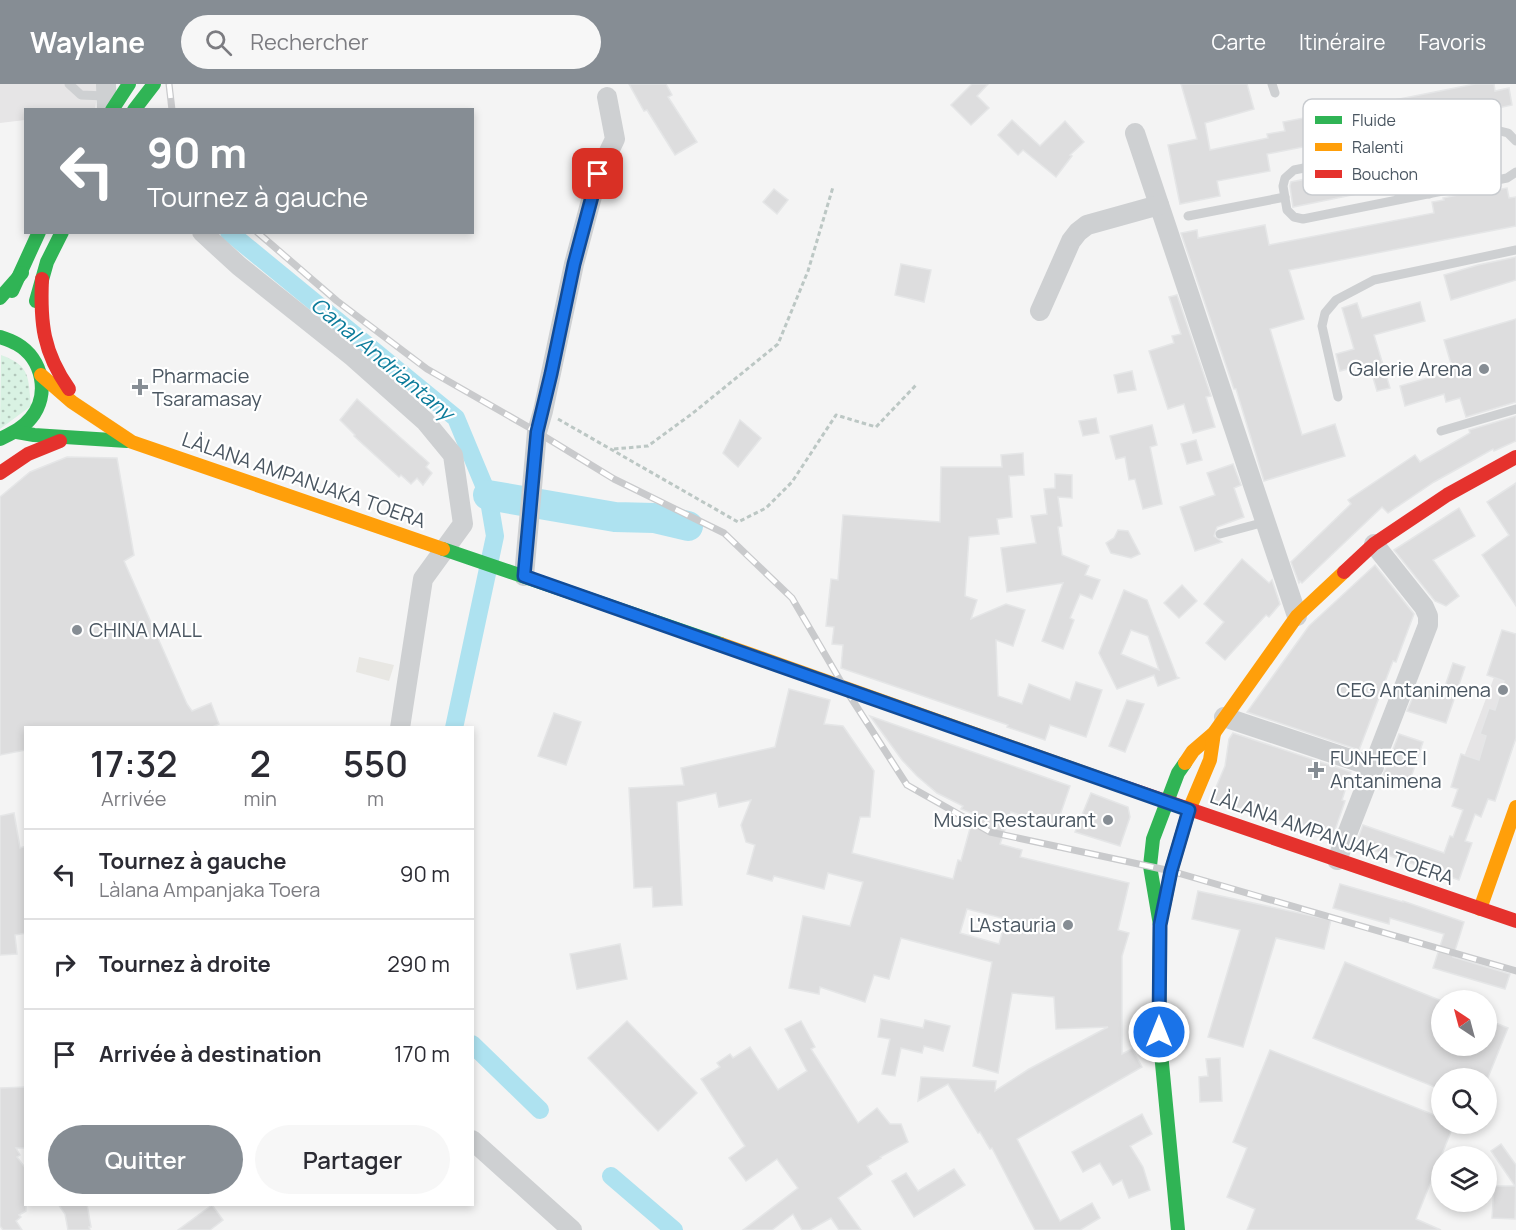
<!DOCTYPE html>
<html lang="fr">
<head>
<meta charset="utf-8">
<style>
  body { margin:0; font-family:Manrope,sans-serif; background:#f7f7f7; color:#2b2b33; height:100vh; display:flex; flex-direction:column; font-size:22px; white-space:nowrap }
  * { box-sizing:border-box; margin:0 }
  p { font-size:20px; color:#7c7c81 }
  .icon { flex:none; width:33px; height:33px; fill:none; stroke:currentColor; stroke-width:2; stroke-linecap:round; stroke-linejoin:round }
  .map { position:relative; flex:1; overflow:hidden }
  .sheet { position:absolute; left:24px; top:642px; width:450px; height:480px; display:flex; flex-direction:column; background:#fff; border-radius:0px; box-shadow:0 3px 9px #0003 }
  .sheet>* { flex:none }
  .top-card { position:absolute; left:24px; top:24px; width:450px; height:126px; border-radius:0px; box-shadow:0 3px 9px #0003; background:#868d94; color:#fff; overflow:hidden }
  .needle { width:39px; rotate:324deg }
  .buttons { position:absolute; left:1431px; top:906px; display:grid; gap:12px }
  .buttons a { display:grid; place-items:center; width:66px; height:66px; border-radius:50%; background:#fff; box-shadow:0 3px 9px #0003; font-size:30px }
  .pin { position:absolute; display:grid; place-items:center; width:51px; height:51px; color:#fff; margin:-26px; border-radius:12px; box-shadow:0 3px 9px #0006 }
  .me { position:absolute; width:66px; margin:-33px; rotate:0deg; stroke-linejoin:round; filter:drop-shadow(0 0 4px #0008) }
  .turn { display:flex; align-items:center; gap:21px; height:126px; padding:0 24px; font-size:27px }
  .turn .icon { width:78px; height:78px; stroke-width:2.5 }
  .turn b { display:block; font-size:42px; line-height:51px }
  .eta { display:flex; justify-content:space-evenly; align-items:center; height:102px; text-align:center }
  .eta b { font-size:36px; font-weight:600; line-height:42px }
  .button { display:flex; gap:12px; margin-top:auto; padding:12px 24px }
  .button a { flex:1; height:69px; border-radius:36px; background:#868d94; color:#fff; font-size:24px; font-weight:600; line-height:69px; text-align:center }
  .button a+a { background:#f7f7f7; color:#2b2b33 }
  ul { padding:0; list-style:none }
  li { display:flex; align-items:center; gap:18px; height:90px; padding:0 24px; border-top:2px solid #e1e1e2 }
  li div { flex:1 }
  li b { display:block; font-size:22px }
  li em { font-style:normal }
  header { display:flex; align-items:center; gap:36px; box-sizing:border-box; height:84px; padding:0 30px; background:#868d94; color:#fff }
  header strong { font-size:28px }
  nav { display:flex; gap:33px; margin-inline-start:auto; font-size:21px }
  .search { width:420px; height:54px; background:#f7f7f7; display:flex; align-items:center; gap:15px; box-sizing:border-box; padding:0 21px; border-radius:33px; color:#7c7c81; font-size:22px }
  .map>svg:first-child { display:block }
</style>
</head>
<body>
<header>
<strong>Waylane</strong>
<div class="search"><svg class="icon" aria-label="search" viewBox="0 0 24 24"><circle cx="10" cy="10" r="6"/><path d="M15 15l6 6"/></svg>Rechercher</div>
<nav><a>Carte</a><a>Itinéraire</a><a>Favoris</a></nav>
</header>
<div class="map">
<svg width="1516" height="1146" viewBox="0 0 1516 1146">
  <defs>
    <pattern id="park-dots" width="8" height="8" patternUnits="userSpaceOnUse" patternTransform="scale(1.5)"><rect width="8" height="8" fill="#d9f2e3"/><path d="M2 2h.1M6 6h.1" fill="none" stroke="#b2c7bb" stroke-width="1.8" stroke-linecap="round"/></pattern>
  </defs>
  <rect width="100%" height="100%" fill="#f4f4f4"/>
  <polygon fill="#e8e7e3" points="359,573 394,581 389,597 356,588"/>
  <g fill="#e6e5e6">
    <polygon points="0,0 99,0 95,25 26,26 25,36 0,39"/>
    <polygon points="1507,559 1516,650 1453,702"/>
  </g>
  <path fill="url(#park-dots)" d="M1,271C31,282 28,293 31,322L0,345Z"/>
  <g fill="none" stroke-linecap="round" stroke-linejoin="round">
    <g stroke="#aee2f0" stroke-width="18">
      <polyline points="229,148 456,334 488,411 495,452 454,644"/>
      <polyline points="472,960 540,1026"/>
      <polyline points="611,1092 674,1146"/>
    </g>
    <polyline stroke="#aee2f0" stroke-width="30" points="488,411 615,433 654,434 688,442"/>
  </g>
  <g fill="#ddddde" stroke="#e5e6e7" stroke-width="1.5" fill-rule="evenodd">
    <polygon points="629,0 666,0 672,11 668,13 697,58 675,71 647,26 644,27"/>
    <polygon points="972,0 988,0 977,12 989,24 971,41 951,21"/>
    <polygon points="1181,0 1247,0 1254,25 1205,39 1210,66 1268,54 1267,50 1285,47 1283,38 1475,0 1494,0 1495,7 1509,4 1512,21 1498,24 1499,30 1487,32 1485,27 1267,70 1270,87 1217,97 1220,112 1180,120 1168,61 1197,55"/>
    <polygon points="1012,36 1040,62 1065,37 1084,58 1070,71 1072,72 1056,93 1023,66 1018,71 998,51"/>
    <polygon points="1357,85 1362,109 1293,123 1290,102 1291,98"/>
    <polygon points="1507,104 1509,114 1516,113 1516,142 1289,186 1304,235 1270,245 1302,351 1335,340 1345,372 1264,397 1236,305 1234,305 1181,149 1197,146 1198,154 1265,141 1269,161 1434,129 1432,118 1444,116 1443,114 1477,107 1478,109"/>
    <polygon points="774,105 788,116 777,130 763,118"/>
    <polygon points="1516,173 1516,196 1451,216 1444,191 1478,181"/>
    <polygon points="901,180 931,186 924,218 895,211"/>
    <polygon points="1177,211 1211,312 1206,313 1215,343 1193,349 1184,320 1168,325 1149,267 1174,259 1172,252 1181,250 1169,213"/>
    <polygon points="1420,218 1425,237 1374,251 1390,304 1377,307 1372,290 1370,290 1367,280 1340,287 1336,270 1354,265 1342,224 1357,219 1362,234"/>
    <polygon points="1516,235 1516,318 1466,333 1460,314 1446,318 1444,310 1405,322 1400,302 1438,291 1437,287 1452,283 1444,256"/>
    <polygon points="1132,287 1136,306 1118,309 1114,291"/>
    <polygon points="357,315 429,379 426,383 432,389 423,401 417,394 411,400 401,391 399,393 354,352 355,351 340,336"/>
    <polygon points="1516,332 1516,357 1494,367 1493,365 1434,398 1388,429 1382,423 1302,499 1300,497 1299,499 1291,478 1351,420 1348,416 1415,371 1420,378 1470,349 1469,346"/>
    <polygon points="1096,334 1099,349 1083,352 1079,337"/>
    <polygon points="740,336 761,354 738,383 723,369"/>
    <polygon points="1152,341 1157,361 1150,363 1162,420 1143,425 1135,395 1129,396 1125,373 1116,375 1110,352"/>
    <polygon points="1196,356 1202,376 1187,380 1181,360"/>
    <polygon points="1023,369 1024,391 1009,392 1012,433 997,435 999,450 969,453 965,512 977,516 971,535 1006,520 1025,526 1013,562 996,556 998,612 1022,620 1029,600 1070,616 1076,598 1102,606 1086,653 1050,641 1045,656 1007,643 1008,641 841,584 843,561 832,560 834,543 826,542 831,495 838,496 843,431 940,438 941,383 1002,383 1001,371"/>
    <polygon points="67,373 117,374 134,471 124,477 187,620 192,627 211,619 219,640 210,644 26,644 26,666 0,671 0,413 30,388"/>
    <polygon points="1233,380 1241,401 1234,404 1244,433 1217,443 1214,452 1222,458 1195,467 1180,423 1215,411 1207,389"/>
    <polygon points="1055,390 1072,391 1072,414 1058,413 1062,442 1058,443 1062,471 1089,482 1085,491 1100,496 1092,515 1080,510 1070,534 1074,536 1063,565 1042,557 1063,499 1007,508 1001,464 1036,459 1031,432 1047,430 1044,405 1055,404"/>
    <polygon points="1516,399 1516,522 1482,471 1509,451 1487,418"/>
    <polygon points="1459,424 1475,452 1433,476 1459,512 1446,522 1435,517 1394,466"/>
    <polygon points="1118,446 1128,447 1140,470 1131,474 1111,469 1106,459 1114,454"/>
    <polygon points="1242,475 1269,499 1272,496 1280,520 1269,533 1266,531 1225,576 1206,559 1224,538 1204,520"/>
    <polygon points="1375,481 1414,530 1396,578 1393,577 1359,666 1247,628 1309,542"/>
    <polygon points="1182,501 1197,517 1179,534 1164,519"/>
    <path d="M1124,506L1147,516L1177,593L1179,594L1158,602L1154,591L1117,605L1099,569ZM1131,546L1148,552L1159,586L1121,570Z"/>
    <polygon points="1502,546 1516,550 1516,654 1495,717 1488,715 1481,733 1475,730 1465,757 1472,759 1459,796 1356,760 1363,741 1444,769 1450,752 1453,753 1463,726 1452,722 1458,705 1451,703 1461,670 1479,676 1486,652 1480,650 1489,624 1495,626 1504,597 1487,591"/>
    <polygon points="1453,579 1465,583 1446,639 1407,627 1418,601 1442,611"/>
    <path d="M789,605L830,616L824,640L843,642L874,687L870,733H860L852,769L953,795L958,776L961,777L974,730L961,725L963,722L937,709L917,692L902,676L870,632L1070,702L1056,743L1011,728L1000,760L1022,766L1020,773L1129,799L1118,846L1129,849L1122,872V970L1132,965L1142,983L1017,1055L1060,1137L1092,1119L1100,1134L1080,1146H1035L992,1064L990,1065L980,1048L978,1049L948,1000L918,1017L921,993L996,997L995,1007L1029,985L1108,943L1056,945L1054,913L1012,909L998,989L973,982L992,878L901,854L889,895L874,891L865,918L820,903L819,910L789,904L803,832L850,842L863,798L828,789L824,805L774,792L772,797L747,790L755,761L746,758L741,741L751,716L719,723L716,709L677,718L682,821L653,823L652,803L634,804L629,704L684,701L681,684L775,663ZM967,825L1006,835L999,860L960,849Z"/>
    <polygon points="1127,616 1144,620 1125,668 1109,662"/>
    <polygon points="554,629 581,638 566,681 538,672"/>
    <polygon points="1233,649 1351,688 1342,716 1345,717 1333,752 1302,741 1301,744 1274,734 1273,736 1211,715 1225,682 1229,655"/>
    <polygon points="1399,650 1423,658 1407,705 1381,696"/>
    <polygon points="1091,709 1128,723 1130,733 1120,762 1075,748"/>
    <polygon points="14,729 20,764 26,762 26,849 15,851 17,870 0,871 0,732"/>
    <polygon points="1340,800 1403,818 1403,817 1464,838 1453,873 1510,890 1505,905 1433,884 1444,850 1390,834 1389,840 1333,824"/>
    <polygon points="1198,807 1331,836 1324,865 1276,854 1243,963 1208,953 1240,846 1192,835"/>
    <polygon points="620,860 627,895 577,905 570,870"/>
    <polygon points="1345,878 1442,917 1442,962 1486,962 1486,935 1508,944 1487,996 1486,994 1442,994 1442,1006 1313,954"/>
    <polygon points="881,935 923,944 925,936 950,942 943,967 924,962 922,969 901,964 895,992 882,990 890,955 878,953"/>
    <polygon points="627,937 697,1009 658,1047 588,974"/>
    <polygon points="801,937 815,963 811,965 858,1039 877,1024 890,1040 901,1040 908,1058 880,1073 881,1074 867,1082 872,1090 838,1114 861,1146 839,1146 831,1134 810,1146 802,1146 793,1130 772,1146 743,1146 798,1104 777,1075 746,1097 729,1074 745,1062 701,995 720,983 717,979 730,970 733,974 750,963 778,1006 807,987 785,945"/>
    <polygon points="1270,966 1442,1034 1442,1040 1454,1040 1416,1135 1441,1146 1247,1146 1255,1125 1227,1113 1247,1064 1233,1058"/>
    <polygon points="1220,974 1222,1017 1200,1018 1199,993 1208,992 1206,975"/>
    <polygon points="26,1003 26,1064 16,1064 20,1071 17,1073 26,1085 26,1127 19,1131 21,1133 16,1137 22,1146 3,1146 0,1142 0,1004"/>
    <polygon points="1142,1030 1152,1050 1130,1062 1143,1083 1150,1106 1129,1114 1122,1096 1113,1101 1100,1079 1083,1088 1072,1068"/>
    <polygon points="1501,1060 1516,1081 1515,1135 1492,1134 1494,1102 1515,1102 1491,1067"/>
    <polygon points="954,1085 965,1101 914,1133 892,1097 906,1089 918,1107"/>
    <polygon points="58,1120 87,1120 91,1143 89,1143 90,1146 68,1146 65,1130"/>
    <polygon points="212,1121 223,1136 210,1146 178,1146"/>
  </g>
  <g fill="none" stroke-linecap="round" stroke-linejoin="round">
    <g stroke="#bcc7c4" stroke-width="3" stroke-dasharray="4.5 3" stroke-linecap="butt">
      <polyline points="558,335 738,438 766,424 792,398 836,331 876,343 917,300"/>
      <polyline points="614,365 648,362 693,329 778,260 808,187 833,103"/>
    </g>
    <g stroke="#ced0d2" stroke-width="9">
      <polyline points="69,0 81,11 105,12"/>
      <polyline points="1272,0 1275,9"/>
      <polyline points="1516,57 1508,49 1496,46 1294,86 1285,94 1283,102 1287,126 1294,133 1303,135 1507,94 1516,88"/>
      <polyline points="1418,62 1429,110"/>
      <polyline points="1389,68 1400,115"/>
      <polyline points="1188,132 1285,113"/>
      <polyline points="1338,313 1322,242 1325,229 1336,216 1374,196 1516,166"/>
      <polyline points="1441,347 1516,325"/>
      <polyline points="1220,450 1265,438"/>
    </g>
    <g stroke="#ced0d2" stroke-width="20">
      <polyline points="106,0 107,26"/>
      <polyline points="1135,49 1297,532"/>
      <polyline points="202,148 239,182 353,273 425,337 453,371 463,440 423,495 400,644"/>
      <polyline points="1040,227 1071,157 1078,148 1087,141 1159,121"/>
      <polyline points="524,492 537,348 543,327 574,180 598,90 615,55 607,13"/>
      <polyline points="1224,633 1374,683"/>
      <polyline points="1337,776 1428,541 1428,532 1424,523 1374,460"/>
      <polyline points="472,1056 572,1146"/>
    </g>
    <g stroke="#30b455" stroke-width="14">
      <polyline points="112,26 129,0"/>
      <polyline points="134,26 154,0"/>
      <polyline points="12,207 39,148"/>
      <polyline points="0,214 22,189"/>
      <polyline points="36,217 47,178 62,148"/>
      <path d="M0,253C6,255 12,257 17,260C43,275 50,311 31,334C23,344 12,349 0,355"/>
      <polyline points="17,348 34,351 127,357"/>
      <polyline points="443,465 721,560"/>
      <polyline points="1178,1146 1159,948 1160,841 1150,782 1153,755 1178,689 1185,679"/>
    </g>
    <g stroke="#ff9f0a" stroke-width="14">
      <polyline points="41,291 72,318 132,358 443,465"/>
      <polyline points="721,560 1113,699"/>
      <polyline points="1185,679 1193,667 1214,649 1297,532 1344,488"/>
      <polyline points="1164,822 1171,787 1189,726 1210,676 1214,649"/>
      <polyline points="1480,825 1516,723"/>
    </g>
    <g stroke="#e5322d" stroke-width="14">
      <path d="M42,195C40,239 43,268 69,305"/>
      <polyline points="0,389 28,370 60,357"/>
      <polyline points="1344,488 1374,460 1447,411 1516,373"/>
      <polyline points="1113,699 1516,837"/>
    </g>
    <defs>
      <g id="rail">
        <polyline points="169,0 172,26"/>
        <polyline points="257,148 337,217 427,285 537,348 614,395 724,449 792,514 844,603 907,701 990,748 1171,787 1516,887"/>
      </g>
    </defs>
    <use href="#rail" stroke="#c9cacc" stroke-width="7"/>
    <use href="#rail" stroke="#fff" stroke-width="4.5" stroke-dasharray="14" stroke-linecap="butt"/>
  </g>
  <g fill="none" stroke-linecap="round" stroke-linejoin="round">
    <defs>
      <polyline id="route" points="598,90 574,180 551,290 537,348 524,492 1189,726 1171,787 1160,841 1159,948"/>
    </defs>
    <use href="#route" stroke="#114b97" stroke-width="15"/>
    <use href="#route" stroke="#1a73e8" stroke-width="10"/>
  </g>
  <g fill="#868d94" stroke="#fff" stroke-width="2">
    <circle cx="1484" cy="285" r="6"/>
    <path d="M137 294h6v6h6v6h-6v6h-6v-6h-6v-6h6z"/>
    <circle cx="77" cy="546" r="6"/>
    <circle cx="1503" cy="606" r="6"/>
    <path d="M1313 677h6v6h6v6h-6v6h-6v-6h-6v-6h6z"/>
    <circle cx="1108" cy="736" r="6"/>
    <circle cx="1068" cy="841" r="6"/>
  </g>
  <g text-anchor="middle" stroke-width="4.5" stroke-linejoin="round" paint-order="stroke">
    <g font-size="20" fill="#4a5661" stroke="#fff" text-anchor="end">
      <text x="1472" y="292">Galerie Arena</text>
      <text x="152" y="299" text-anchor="start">Pharmacie<tspan x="152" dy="23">Tsaramasay</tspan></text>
      <text x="89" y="553" text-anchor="start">CHINA MALL</text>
      <text x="1491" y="613">CEG Antanimena</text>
      <text x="1330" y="681" text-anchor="start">FUNHECE |<tspan x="1330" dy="23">Antanimena</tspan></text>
      <text x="1096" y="743">Music Restaurant</text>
      <text x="1056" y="848">L'Astauria</text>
    </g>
    <g font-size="20" fill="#4a5661" stroke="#fff">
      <text transform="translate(304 396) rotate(19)" y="7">LÀLANA AMPANJAKA TOERA</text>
      <text transform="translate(1332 753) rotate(19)" y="7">LÀLANA AMPANJAKA TOERA</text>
    </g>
    <g font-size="21" font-style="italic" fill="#0c7c9b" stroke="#fff">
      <text transform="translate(382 275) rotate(40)" y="7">Canal Andriantany</text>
    </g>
  </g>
  <rect x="1303" y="15" width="198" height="96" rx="9" fill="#fff" stroke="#c9ccd0" stroke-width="1.5"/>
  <rect x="1315" y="32" width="27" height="8" fill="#30b455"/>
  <rect x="1315" y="59" width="27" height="8" fill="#ff9f0a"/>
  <rect x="1315" y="86" width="27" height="8" fill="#e5322d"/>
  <g font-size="16" fill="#4a5661">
    <text x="1352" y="42">Fluide</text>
    <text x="1352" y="69">Ralenti</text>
    <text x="1352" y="96">Bouchon</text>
  </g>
</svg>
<div class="buttons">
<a><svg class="needle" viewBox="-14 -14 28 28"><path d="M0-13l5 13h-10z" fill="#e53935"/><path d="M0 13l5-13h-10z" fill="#7c7c81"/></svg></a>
<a><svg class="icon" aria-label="search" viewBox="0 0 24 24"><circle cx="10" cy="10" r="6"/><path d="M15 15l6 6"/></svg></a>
<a><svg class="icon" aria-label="layers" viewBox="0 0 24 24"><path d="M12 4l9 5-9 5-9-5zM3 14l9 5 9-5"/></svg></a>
</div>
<div class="pin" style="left:598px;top:90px;background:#d93025"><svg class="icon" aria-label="arrive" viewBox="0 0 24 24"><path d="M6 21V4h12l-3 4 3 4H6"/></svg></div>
<svg class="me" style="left:1159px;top:948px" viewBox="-20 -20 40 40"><circle r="17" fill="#1a73e8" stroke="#fff" stroke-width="3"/><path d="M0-11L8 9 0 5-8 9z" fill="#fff"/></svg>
<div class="top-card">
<div class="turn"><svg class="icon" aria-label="left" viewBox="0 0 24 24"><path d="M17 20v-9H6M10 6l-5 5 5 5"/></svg><div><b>90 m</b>Tournez à gauche</div></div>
</div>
<section class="sheet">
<div class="eta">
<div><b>17:32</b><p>Arrivée</p></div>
<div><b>2</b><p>min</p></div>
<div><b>550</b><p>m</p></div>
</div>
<ul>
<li><svg class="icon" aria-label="left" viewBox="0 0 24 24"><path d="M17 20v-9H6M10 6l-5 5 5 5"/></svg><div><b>Tournez à gauche</b><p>Làlana Ampanjaka Toera</p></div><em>90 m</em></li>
<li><svg class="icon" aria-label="right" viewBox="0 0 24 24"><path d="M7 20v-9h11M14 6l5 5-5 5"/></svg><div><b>Tournez à droite</b></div><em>290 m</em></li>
<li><svg class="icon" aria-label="arrive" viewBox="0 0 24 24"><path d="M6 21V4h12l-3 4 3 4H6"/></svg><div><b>Arrivée à destination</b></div><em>170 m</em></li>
</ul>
<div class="button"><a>Quitter</a><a>Partager</a></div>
</section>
</div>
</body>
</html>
